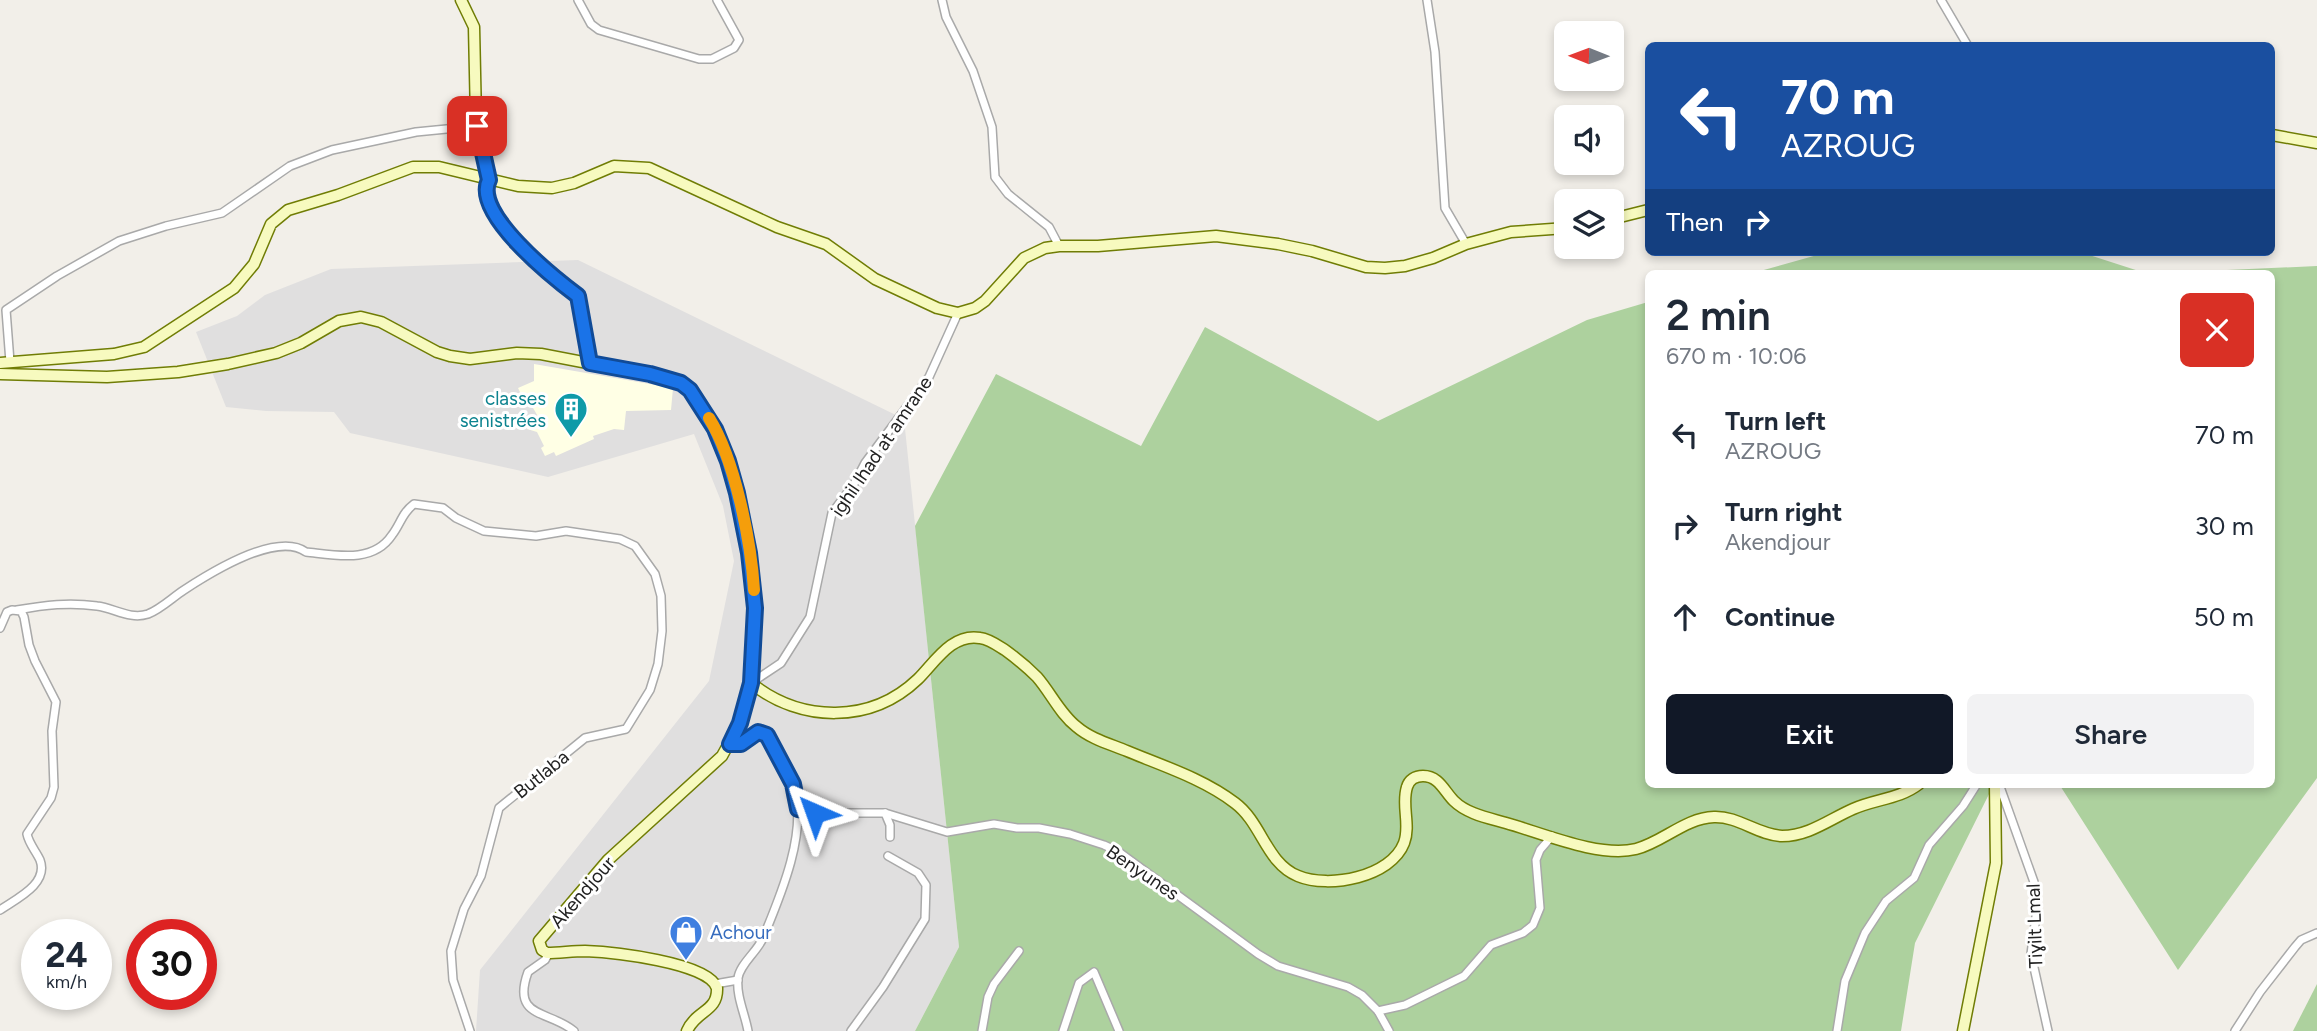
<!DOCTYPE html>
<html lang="en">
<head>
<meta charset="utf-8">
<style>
  body { margin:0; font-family:Figtree,sans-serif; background:#f2f2f3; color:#1f2937; height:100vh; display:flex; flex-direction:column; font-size:26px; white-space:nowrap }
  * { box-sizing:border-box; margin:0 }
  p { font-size:23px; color:#747a83 }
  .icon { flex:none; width:38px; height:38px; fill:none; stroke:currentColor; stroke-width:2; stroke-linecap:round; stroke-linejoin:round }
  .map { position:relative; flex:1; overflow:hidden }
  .sheet { position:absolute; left:1645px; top:270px; width:630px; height:518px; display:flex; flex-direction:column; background:#fff; border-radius:10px; box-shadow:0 4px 10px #0003 }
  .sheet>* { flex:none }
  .top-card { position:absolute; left:1645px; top:42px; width:630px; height:214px; border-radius:10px; box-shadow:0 4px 10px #0003; background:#1a4fa0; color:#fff; overflow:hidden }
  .needle { width:46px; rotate:271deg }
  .tools { position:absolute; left:1554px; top:21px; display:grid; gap:14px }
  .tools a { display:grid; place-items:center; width:70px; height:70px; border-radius:10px; background:#fff; box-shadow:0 4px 10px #0003; font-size:35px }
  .speed { position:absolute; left:21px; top:919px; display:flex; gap:14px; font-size:35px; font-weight:700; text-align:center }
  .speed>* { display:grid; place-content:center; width:91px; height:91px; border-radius:50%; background:#fff; box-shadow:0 4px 10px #0003; line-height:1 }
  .speed small { font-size:18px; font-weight:400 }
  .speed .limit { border:10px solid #d22; background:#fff; color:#111 }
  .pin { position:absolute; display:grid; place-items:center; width:60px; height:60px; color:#fff; margin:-30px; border-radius:14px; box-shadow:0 4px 10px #0006 }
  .me { position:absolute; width:77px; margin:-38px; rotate:317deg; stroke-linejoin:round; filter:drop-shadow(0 0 5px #0008) }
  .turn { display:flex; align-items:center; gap:24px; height:147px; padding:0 21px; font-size:32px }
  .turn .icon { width:91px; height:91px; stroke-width:2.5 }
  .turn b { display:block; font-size:49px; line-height:60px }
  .then { display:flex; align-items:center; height:66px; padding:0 21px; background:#0003; gap:14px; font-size:26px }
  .round { display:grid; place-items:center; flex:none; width:74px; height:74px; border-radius:10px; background:#f2f2f3 }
  .headline { display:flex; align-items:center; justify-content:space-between; height:119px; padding:0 21px }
  h1 { font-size:42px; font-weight:600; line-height:52px }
  .action { display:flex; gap:14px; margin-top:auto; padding:14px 21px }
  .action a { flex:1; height:80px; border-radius:10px; background:#111827; color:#fff; font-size:28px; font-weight:600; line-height:80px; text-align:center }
  .action a+a { background:#f2f2f3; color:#1f2937 }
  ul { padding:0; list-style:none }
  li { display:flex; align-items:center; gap:21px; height:91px; padding:0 21px }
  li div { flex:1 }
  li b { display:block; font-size:26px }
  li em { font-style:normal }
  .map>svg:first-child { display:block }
</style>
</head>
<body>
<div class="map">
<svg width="2317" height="1031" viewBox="0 0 2317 1031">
  <rect width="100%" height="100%" fill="#f2efe9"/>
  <polygon fill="#e0dfdf" points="578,260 904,419 959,947 915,1031 476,1031 480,970 709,681 734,561 723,506 694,434 548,477 350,433 334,412 266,411 226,407 196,332 237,316 265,295 331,269"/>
  <polygon fill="#ffffe5" points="534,364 673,388 671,410 626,411 624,430 614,429 593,436 594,439 556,456 554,452 545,456 541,448 544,446 537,432 527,429 528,423 533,425 540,420 529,401 525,402 518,388 534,381"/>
  <g fill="#add19e">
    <polygon points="1828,252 2080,252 2145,273 1753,273"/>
    <polygon points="2317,266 2317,778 2178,970 2059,784 2272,784 2272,273 2160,273"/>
    <polygon points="1648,302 1648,784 1994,784 1915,943 1901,1031 915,1031 959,947 915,526 996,374 1141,446 1205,327 1378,421 1587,320"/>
    <polygon points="2317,984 2317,1031 2293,1031"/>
  </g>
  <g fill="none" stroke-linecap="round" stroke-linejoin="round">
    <defs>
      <g id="street">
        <polyline points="578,0 591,24 599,30 699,59 712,59 734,48 739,40 717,0"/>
        <polyline points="942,0 946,17 973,71 992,127 995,177 1008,194 1049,227 1059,246"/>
        <polyline points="1427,0 1435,52 1445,208 1466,244"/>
        <polyline points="1941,0 1968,46"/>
        <path d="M489,180L485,187C491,227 547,273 578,296L590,363"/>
        <polyline points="10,362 6,310 57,276 119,241 166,226 222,213 290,166 332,150 416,132 477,126"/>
        <path d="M17,610C45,605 69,602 97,606C114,608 130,620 148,614C161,609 173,597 184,590C210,573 277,531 306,552C335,555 373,564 392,535C401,523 402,513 414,504L443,508L456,518L484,531L536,536L566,531L620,539L635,546L655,574L661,596L662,631L658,664L650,690L626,729L585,738L499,808L481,876L464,909L451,951L453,980L470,1031"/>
        <path d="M0,628L7,612L12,610L21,611L24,617L29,645L35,661L56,702L52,731L54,787L51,798L27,834C29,844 36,851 40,860C49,884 16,899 0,910"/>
        <polyline points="751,683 781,663 810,617 832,513 854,484 865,463 929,377 958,313"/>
        <path d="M730,744H741L758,732L767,735C776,752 789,770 794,788C808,832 780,897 763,938C757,952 740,964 738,978C736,996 745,1014 748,1031"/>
        <polyline points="1999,784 2034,882 2037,909 2031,954 2048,1031"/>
        <polyline points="798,809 815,813 885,813 947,832 994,824 1017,828 1039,828 1070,834 1104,845 1119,852 1258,954 1278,966 1348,987 1362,995 1378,1011 1389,1031"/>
        <polyline points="885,813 890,825 890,837"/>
        <path d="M549,953L545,960L528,972C511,1019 549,1010 574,1031"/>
        <polyline points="715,984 738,980"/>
        <polyline points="1378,1011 1405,1005 1464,976 1491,945 1523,933 1533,925 1540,908 1536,860 1540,850 1552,836"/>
        <polyline points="851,1031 883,987 925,919 926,885 918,873 888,856"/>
        <polyline points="982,1031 988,997 994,984 1019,951"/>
        <polyline points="1063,1031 1079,983 1094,972 1119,1031"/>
        <polyline points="1837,1031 1845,981 1865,933 1886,901 1914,878 1929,845 1963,806 1977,784"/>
        <polyline points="2235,1031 2260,992 2295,947 2301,940 2317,933"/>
      </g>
      <g id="secondary">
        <polyline points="461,0 474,27 476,119 489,180"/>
        <polyline points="2272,135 2317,143"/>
        <polyline points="1612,219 1648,210"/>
        <polyline points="0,363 114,354 144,347 234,288 254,264 271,224 288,210 338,195 413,167 439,167 518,186 552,188 574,183 614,166 649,168 777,227 826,244 875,279 937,308 958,313 975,308 985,301 1024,258 1045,248 1059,246 1098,246 1216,236 1278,244 1312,251 1366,267 1385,268 1405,266 1433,258 1466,244 1511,232 1566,228"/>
        <path d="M0,374L107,377L178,372L228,364L276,353L301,343L339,321L361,317L381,322L437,352L450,356L470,359L517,353L541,354L671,379L690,390L715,429L737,493L754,586L751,683C801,723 871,724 918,679C935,662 952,633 980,638C989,639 997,645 1005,650C1016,658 1027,667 1037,677C1051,693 1060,714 1077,727C1091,739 1110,744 1127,751C1163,766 1204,779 1235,803C1262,823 1266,863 1298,876C1329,889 1391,877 1404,843C1411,825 1401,805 1407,787C1409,780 1415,776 1423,776C1439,776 1444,791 1454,801C1467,814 1489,818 1506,823C1542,833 1599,858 1636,849C1663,842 1685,818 1714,817C1738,816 1758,835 1782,836C1809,836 1830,819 1853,809C1875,799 1900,799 1919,784"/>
        <path d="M687,1031C696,1010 718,1012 717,988C708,962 611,952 585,951C572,951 560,953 547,953L542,950L539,941L608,860L722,756L740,723L751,683"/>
        <polyline points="1963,1031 1996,863 1995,784"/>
      </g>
    </defs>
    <use href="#street" stroke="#a9a9a9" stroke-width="10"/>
    <use href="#secondary" stroke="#707d05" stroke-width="13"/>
    <use href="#street" stroke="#fff" stroke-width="7"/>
    <use href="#secondary" stroke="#f7fabf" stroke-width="10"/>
  </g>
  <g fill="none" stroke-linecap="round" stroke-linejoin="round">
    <defs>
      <path id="route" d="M477,126L489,180C472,213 554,278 578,296L590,363L650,374L681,383L690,390L715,429L728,461L737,493L749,553L755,608L751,683L740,723L730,744H741L758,732L767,735L793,784L798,809L815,813"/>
    </defs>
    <use href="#route" stroke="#114b97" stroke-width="18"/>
    <use href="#route" stroke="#1a73e8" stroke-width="12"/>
    <path stroke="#f59e0b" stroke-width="12" d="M709,418C735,460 751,541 754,590"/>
  </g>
  <defs>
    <symbol id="building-pin" viewBox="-11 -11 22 30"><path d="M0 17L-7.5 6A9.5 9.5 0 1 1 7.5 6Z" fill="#0f9aa8" stroke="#fff"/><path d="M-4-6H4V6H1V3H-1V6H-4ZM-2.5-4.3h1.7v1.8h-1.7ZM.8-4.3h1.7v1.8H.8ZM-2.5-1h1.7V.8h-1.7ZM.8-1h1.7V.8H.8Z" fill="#fff"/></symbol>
    <symbol id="shop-pin" viewBox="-11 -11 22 30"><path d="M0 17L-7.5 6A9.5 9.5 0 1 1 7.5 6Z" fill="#3f7fe0" stroke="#fff"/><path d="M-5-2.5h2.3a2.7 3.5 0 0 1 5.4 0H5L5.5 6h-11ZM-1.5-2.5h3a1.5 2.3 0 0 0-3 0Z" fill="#fff"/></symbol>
  </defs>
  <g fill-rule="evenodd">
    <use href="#building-pin" x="552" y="390" width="38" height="52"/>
    <use href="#shop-pin" x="667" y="913" width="38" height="52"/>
  </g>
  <g text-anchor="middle" stroke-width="6" stroke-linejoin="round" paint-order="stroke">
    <g font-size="19" fill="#0d838f" stroke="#fff" text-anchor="end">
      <text x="546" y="405">classes<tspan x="546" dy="22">senistrées</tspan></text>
    </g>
    <g font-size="19" fill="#222" stroke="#fff">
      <text transform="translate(881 446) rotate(-56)" y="7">ighil lhad at amrane</text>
      <text transform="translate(541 774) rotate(-39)" y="7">Butlaba</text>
      <text transform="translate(1143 872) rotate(34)" y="7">Benyunes</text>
      <text transform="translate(582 892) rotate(-49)" y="7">Akendjour</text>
      <text transform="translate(2034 926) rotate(-92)" y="7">Tiɣilt Lmal</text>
    </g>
    <g font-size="19" fill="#366cbe" stroke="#fff" text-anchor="start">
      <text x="710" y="939">Achour</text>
    </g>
  </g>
</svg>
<div class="tools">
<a><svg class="needle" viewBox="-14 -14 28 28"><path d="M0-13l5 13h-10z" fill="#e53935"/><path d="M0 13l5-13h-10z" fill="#747a83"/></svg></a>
<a><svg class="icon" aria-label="sound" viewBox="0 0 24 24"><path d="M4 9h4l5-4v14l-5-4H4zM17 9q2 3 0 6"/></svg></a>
<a><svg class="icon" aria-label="layers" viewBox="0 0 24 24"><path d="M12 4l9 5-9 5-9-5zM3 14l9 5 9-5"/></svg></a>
</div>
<div class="speed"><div>24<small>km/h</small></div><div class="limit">30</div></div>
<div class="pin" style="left:477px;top:126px;background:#d93025"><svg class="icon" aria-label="arrive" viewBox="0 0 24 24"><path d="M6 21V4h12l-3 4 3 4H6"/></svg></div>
<svg class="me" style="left:815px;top:813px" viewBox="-20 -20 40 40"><path d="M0-17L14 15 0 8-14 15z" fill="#1a73e8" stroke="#fff" stroke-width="4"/></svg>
<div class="top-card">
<div class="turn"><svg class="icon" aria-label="left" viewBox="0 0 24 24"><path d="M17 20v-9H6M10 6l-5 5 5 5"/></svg><div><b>70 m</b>AZROUG</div></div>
<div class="then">Then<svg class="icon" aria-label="right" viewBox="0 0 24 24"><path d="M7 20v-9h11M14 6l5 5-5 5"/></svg></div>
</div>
<section class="sheet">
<div class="headline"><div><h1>2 min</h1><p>670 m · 10:06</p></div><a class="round" style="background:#d93025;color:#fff"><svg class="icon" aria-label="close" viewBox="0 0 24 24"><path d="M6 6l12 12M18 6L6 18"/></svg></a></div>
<ul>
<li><svg class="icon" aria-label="left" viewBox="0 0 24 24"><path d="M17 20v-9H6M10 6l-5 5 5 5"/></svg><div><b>Turn left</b><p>AZROUG</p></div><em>70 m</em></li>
<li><svg class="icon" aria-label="right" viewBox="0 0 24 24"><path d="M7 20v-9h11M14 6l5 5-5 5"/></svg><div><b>Turn right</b><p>Akendjour</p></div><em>30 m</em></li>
<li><svg class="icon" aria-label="ahead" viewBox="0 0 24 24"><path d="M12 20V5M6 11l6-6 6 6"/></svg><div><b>Continue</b></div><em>50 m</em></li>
</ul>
<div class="action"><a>Exit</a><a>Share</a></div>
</section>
</div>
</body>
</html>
